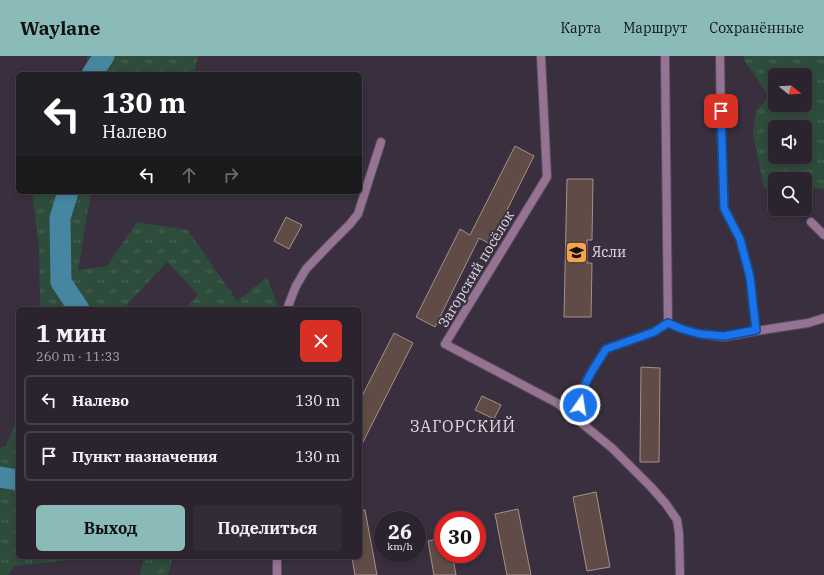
<!DOCTYPE html>
<html lang="ru">
<head>
<meta charset="utf-8">
<style>
  body { margin:0; font-family:"IBM Plex Serif",serif; background:#332b36; color:#f1f3f6; height:100vh; display:flex; flex-direction:column; font-size:15px; white-space:nowrap }
  * { box-sizing:border-box; margin:0 }
  p { font-size:13px; color:#a6a4aa }
  .icon { flex:none; width:22px; height:22px; fill:none; stroke:currentColor; stroke-width:2; stroke-linecap:round; stroke-linejoin:round }
  .map { position:relative; flex:1; overflow:hidden }
  .side { position:absolute; left:16px; top:251px; width:346px; height:252px; display:flex; flex-direction:column; background:#2b232e; border-radius:6px; box-shadow:0 2px 6px #0003,0 0 0 1px #47404a }
  .side>* { flex:none }
  .guide { position:absolute; left:16px; top:16px; width:346px; height:122px; border-radius:6px; box-shadow:0 2px 6px #0003,0 0 0 1px #47404a; background:#202124; color:#fff; overflow:hidden }
  .needle { width:26px; rotate:108deg }
  .tools { position:absolute; left:768px; top:12px; display:grid; gap:8px }
  .tools a { display:grid; place-items:center; width:44px; height:44px; border-radius:6px; background:#2b232e; box-shadow:0 2px 6px #0003,0 0 0 1px #47404a; font-size:20px }
  .speed { position:absolute; left:374px; top:455px; display:flex; gap:8px; font-size:20px; font-weight:700; text-align:center }
  .speed>* { display:grid; place-content:center; width:52px; height:52px; border-radius:50%; background:#2b232e; box-shadow:0 2px 6px #0003,0 0 0 1px #47404a; line-height:1 }
  .speed small { font-size:10px; font-weight:400 }
  .speed .limit { border:6px solid #d22; background:#fff; color:#111 }
  .pin { position:absolute; display:grid; place-items:center; width:34px; height:34px; color:#fff; margin:-17px; border-radius:8px; box-shadow:0 2px 6px #0006 }
  .me { position:absolute; width:44px; margin:-22px; rotate:13deg; stroke-linejoin:round; filter:drop-shadow(0 0 3px #0008) }
  .turn { display:flex; align-items:center; gap:14px; height:84px; padding:0 20px; font-size:18px }
  .turn .icon { width:52px; height:52px; stroke-width:2.5 }
  .turn b { display:block; font-size:28px; line-height:34px }
  .lanes { display:flex; align-items:center; height:38px; padding:0 20px; background:#0003; justify-content:center; gap:20px; direction:ltr }
  .lanes .off { opacity:.35 }
  .round { display:grid; place-items:center; flex:none; width:42px; height:42px; border-radius:6px; background:#332b36 }
  .headline { display:flex; align-items:center; justify-content:space-between; height:68px; padding:0 20px }
  h1 { font-size:24px; font-weight:800; line-height:30px }
  .primary-button { display:flex; gap:8px; margin-top:auto; padding:8px 20px }
  .primary-button a { flex:1; height:46px; border-radius:6px; background:#8bbbb9; color:#111; font-size:16px; font-weight:800; line-height:46px; text-align:center }
  .primary-button a+a { background:#332b36; color:#f1f3f6 }
  ul { padding:0; list-style:none }
  li { display:flex; align-items:center; gap:12px; height:50px; margin:0 8px 6px; padding:0 12px; border:2px solid #47404a; border-radius:6px }
  li div { flex:1 }
  li b { display:block; font-size:15px }
  li em { font-style:normal }
  header { display:flex; align-items:center; gap:24px; box-sizing:border-box; height:56px; padding:0 20px; background:#8bbbb9; color:#111 }
  header strong { font-size:19px }
  nav { display:flex; gap:22px; margin-inline-start:auto; font-size:14px }
  .map>svg:first-child { display:block }
</style>
</head>
<body>
<header>
<strong>Waylane</strong>
<nav><a>Карта</a><a>Маршрут</a><a>Сохранённые</a></nav>
</header>
<div class="map">
<svg width="824" height="519" viewBox="0 0 824 519">
  <defs>
    <pattern id="grass-tufts" width="24" height="20" patternUnits="userSpaceOnUse"><rect width="24" height="20" fill="#2d4c3b"/><path d="M3 7l-1-3M5 7V3M7 7l1-3M15 17l-1-3M17 17v-4M19 17l1-3" fill="none" stroke="#4b6557"/></pattern>
  </defs>
  <rect width="100%" height="100%" fill="#392f3e"/>
  <g fill="url(#grass-tufts)" fill-rule="evenodd">
    <polygon points="87,0 198,0 194,18 82,18 87,8"/>
    <path d="M744,0H824V133L805,131V123H775V131L764,132L753,77L756,55L769,41L744,4ZM775,19H805V49H775ZM775,71H805V101H775Z"/>
    <polygon points="32,136 91,136 78,214 107,210 137,166 188,174 237,245 267,221 279,253 185,253 198,238 167,206 123,253 40,253 39,191"/>
    <polygon points="18,360 18,501 77,501 70,504 14,510 8,519 0,519 0,392 6,390"/>
    <polygon points="144,501 173,501 168,519 140,519"/>
  </g>
  <g fill="none" stroke-linecap="round" stroke-linejoin="round">
    <g stroke="#4686a1" stroke-width="21">
      <polyline points="92,18 104,0"/>
      <polyline points="68,136 60,162 61,226 79,253"/>
      <polyline points="0,421 18,424"/>
    </g>
  </g>
  <g fill="#604b47" stroke="#a7908b">
    <polygon points="515,90 534,100 490,188 479,182 435,271 416,261 460,173 470,179"/>
    <polygon points="567,123 593,123 592,184 587,184 587,207 592,207 591,261 564,261"/>
    <polygon points="286,161 302,169 289,193 274,185"/>
    <polygon points="394,277 413,287 360,392 360,344"/>
    <polygon points="641,311 660,312 659,406 640,406"/>
    <polygon points="482,340 501,349 494,363 475,354"/>
    <polygon points="596,436 610,511 587,515 573,441"/>
    <polygon points="518,453 531,519 507,519 495,458"/>
    <polygon points="360,454 365,454 377,519 355,519 352,501 360,501"/>
    <polygon points="443,482 443,498 452,498 456,519 434,519 428,485"/>
  </g>
  <g fill="none" stroke-linecap="round" stroke-linejoin="round">
    <defs>
      <g id="minor">
        <polyline points="541,0 547,121 445,288 557,347 612,392 651,431 666,448 677,464 679,477 680,519"/>
        <polyline points="665,0 668,267"/>
        <polyline points="811,166 824,179"/>
        <polyline points="287,253 292,240 296,230 306,213 330,188 350,168 358,158 381,86"/>
        <polyline points="668,267 682,273 700,278 724,281 756,275 750,221 740,183 724,152 721,68 720,0"/>
        <polyline points="756,275 808,267 824,262"/>
        <path d="M586,370C584,363 580,356 580,349C579,330 597,308 606,293L654,276L668,267"/>
        <polyline points="277,519 277,501"/>
      </g>
    </defs>
    <use href="#minor" stroke="#574e5c" stroke-width="10"/>
    <use href="#minor" stroke="#967392" stroke-width="8"/>
  </g>
  <g fill="none" stroke-linecap="round" stroke-linejoin="round">
    <defs>
      <path id="route" d="M580,349C582,327 595,311 606,293L654,276L668,267L682,273L700,278L724,280L756,274L750,221L740,183L724,152L721,55"/>
    </defs>
    <use href="#route" stroke="#114b97" stroke-width="10"/>
    <use href="#route" stroke="#1a73e8" stroke-width="7"/>
  </g>
  <defs>
    <symbol id="school-square" viewBox="-11 -11 22 22"><rect x="-9" y="-9" width="18" height="18" rx="4" fill="#f7a149" stroke="#392f3e"/><path d="M0-5L7-2L0 1L-7-2ZM-4 1L0 2.5L4 1V4Q0 6-4 4Z" fill="#111"/></symbol>
  </defs>
  <g fill-rule="evenodd">
    <use href="#school-square" x="564" y="184" width="25" height="25"/>
  </g>
  <g text-anchor="middle" stroke-width="4" stroke-linejoin="round" paint-order="stroke">
    <g font-size="14" fill="#e0dae4" stroke="#392f3e" text-anchor="start">
      <text x="592" y="201">Ясли</text>
    </g>
    <g font-size="14" fill="#e0dae4" stroke="#392f3e">
      <text transform="translate(476 213) rotate(-59)" y="5">Загорский посёлок</text>
    </g>
    <g font-size="16" letter-spacing="1" fill="#e0dae4" stroke="#392f3e">
      <text x="463" y="376">ЗАГОРСКИЙ</text>
    </g>
  </g>
</svg>
<div class="tools">
<a><svg class="needle" viewBox="-14 -14 28 28"><path d="M0-13l5 13h-10z" fill="#e53935"/><path d="M0 13l5-13h-10z" fill="#a6a4aa"/></svg></a>
<a><svg class="icon" aria-label="sound" viewBox="0 0 24 24"><path d="M4 9h4l5-4v14l-5-4H4zM17 9q2 3 0 6"/></svg></a>
<a><svg class="icon" aria-label="search" viewBox="0 0 24 24"><circle cx="10" cy="10" r="6"/><path d="M15 15l6 6"/></svg></a>
</div>
<div class="speed"><div>26<small>km/h</small></div><div class="limit">30</div></div>
<div class="pin" style="left:721px;top:55px;background:#d93025"><svg class="icon" aria-label="arrive" viewBox="0 0 24 24"><path d="M6 21V4h12l-3 4 3 4H6"/></svg></div>
<svg class="me" style="left:580px;top:349px" viewBox="-20 -20 40 40"><circle r="17" fill="#1a73e8" stroke="#fff" stroke-width="3"/><path d="M0-11L8 9 0 5-8 9z" fill="#fff"/></svg>
<div class="guide">
<div class="turn"><svg class="icon" aria-label="left" viewBox="0 0 24 24"><path d="M17 20v-9H6M10 6l-5 5 5 5"/></svg><div><b>130 m</b>Налево</div></div>
<div class="lanes"><svg class="icon" aria-label="left" viewBox="0 0 24 24"><path d="M17 20v-9H6M10 6l-5 5 5 5"/></svg><svg class="icon off" aria-label="ahead" viewBox="0 0 24 24"><path d="M12 20V5M6 11l6-6 6 6"/></svg><svg class="icon off" aria-label="right" viewBox="0 0 24 24"><path d="M7 20v-9h11M14 6l5 5-5 5"/></svg></div>
</div>
<section class="side">
<div class="headline"><div><h1>1 мин</h1><p>260 m · 11:33</p></div><a class="round" style="background:#d93025;color:#fff"><svg class="icon" aria-label="close" viewBox="0 0 24 24"><path d="M6 6l12 12M18 6L6 18"/></svg></a></div>
<ul>
<li><svg class="icon" aria-label="left" viewBox="0 0 24 24"><path d="M17 20v-9H6M10 6l-5 5 5 5"/></svg><div><b>Налево</b></div><em>130 m</em></li>
<li><svg class="icon" aria-label="arrive" viewBox="0 0 24 24"><path d="M6 21V4h12l-3 4 3 4H6"/></svg><div><b>Пункт назначения</b></div><em>130 m</em></li>
</ul>
<div class="primary-button"><a>Выход</a><a>Поделиться</a></div>
</section>
</div>
</body>
</html>
